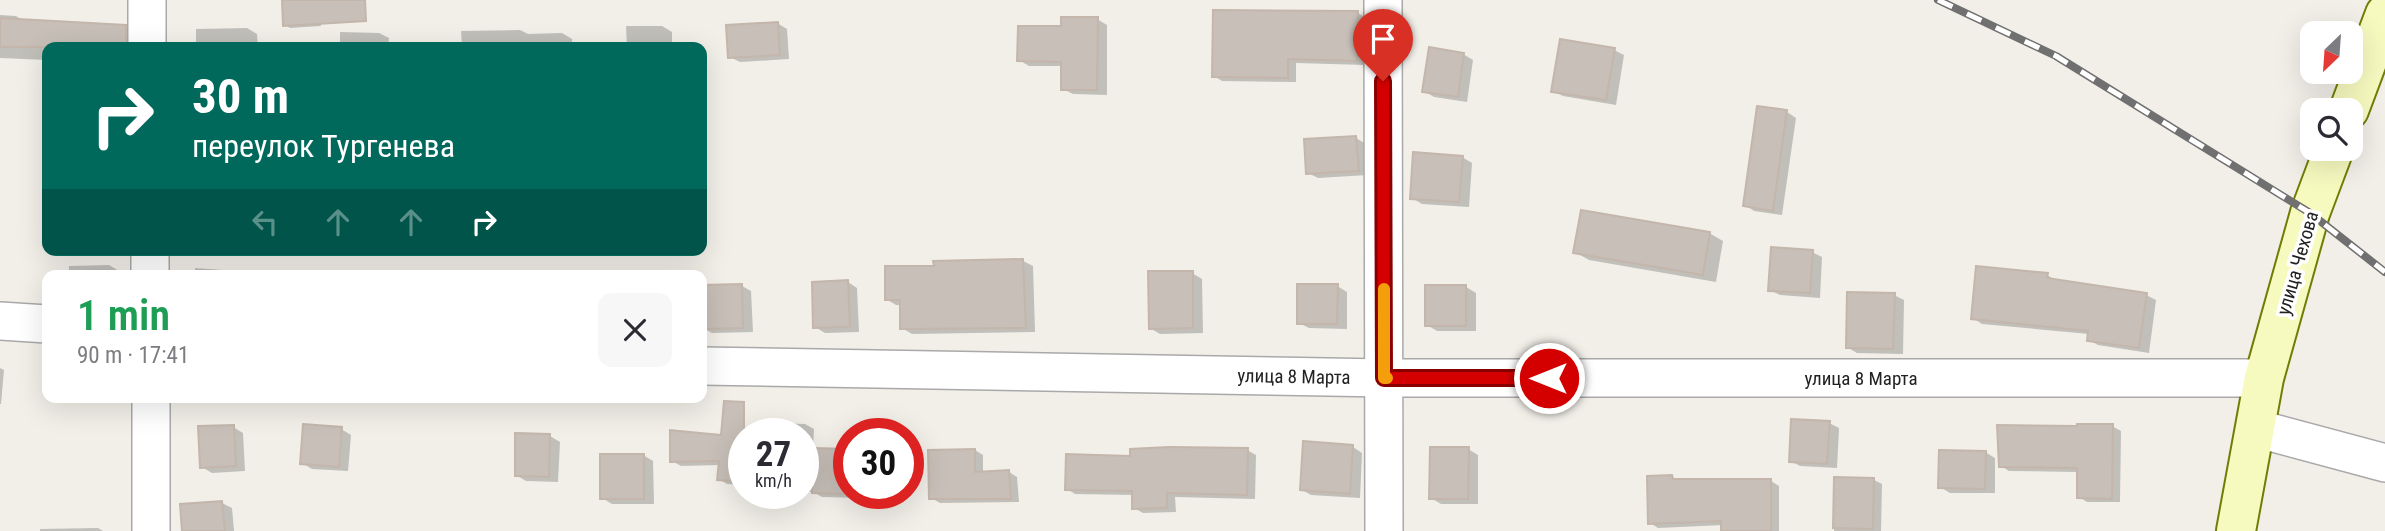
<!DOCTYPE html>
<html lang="en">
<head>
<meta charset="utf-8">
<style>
  body { margin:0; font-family:"Roboto Condensed",sans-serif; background:#f7f7f7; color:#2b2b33; height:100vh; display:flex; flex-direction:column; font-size:26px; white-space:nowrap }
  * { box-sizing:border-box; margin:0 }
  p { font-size:23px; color:#7c7c81 }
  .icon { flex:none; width:38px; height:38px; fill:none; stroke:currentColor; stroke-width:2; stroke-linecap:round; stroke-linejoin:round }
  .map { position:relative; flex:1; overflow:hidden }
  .panel { position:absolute; left:42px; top:270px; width:665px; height:133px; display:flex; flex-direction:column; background:#fff; border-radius:14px; box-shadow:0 7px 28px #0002 }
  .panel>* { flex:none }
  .hud { position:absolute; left:42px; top:42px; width:665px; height:214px; border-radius:14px; box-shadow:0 7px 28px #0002; background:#00695c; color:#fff; overflow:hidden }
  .needle { width:46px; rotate:205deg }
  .fabs { position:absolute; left:2300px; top:21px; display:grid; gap:14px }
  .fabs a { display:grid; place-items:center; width:63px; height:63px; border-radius:14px; background:#fff; box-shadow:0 7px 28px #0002; font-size:35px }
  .speed { position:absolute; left:728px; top:418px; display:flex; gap:14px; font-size:35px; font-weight:700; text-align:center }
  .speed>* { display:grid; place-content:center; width:91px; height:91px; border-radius:50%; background:#fff; box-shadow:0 7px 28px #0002; line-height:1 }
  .speed small { font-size:18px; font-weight:400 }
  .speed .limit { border:10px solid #d22; background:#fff; color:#111 }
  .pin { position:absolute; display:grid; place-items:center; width:60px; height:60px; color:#fff; margin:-72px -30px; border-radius:50% 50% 50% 0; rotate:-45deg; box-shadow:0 0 7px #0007 }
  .pin .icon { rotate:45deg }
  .me { position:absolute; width:77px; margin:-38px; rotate:270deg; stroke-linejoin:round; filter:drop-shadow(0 0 5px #0008) }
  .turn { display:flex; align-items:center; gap:24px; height:147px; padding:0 35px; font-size:32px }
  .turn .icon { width:91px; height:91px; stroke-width:2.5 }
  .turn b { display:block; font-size:49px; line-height:60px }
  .lanes { display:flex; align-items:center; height:66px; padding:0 35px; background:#0003; justify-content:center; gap:35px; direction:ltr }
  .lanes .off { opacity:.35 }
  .round { display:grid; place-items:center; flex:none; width:74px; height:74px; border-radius:14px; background:#f7f7f7 }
  .headline { display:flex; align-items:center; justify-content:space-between; height:119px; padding:0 35px }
  h1 { font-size:42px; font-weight:600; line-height:52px; color:#1e9e55 }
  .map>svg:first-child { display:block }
</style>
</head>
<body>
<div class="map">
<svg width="2385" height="531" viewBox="0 0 2385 531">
  <rect width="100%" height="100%" fill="#f2efe9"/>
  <g fill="#0003">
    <polygon points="283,0 320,0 321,26 290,28 285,25"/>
    <polygon points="1358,13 1366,18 1365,65 1296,63 1296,82 1222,81 1214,76"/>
    <polygon points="0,15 16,16 24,21 118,31 117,47 47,47 47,60 0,58"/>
    <polygon points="1097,19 1107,25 1107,95 1073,94 1063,89 1063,66 1029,66 1019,60 1063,28"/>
    <polygon points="777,23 787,29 789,59 740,62 730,57"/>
    <polygon points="626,26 662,26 672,32 672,47 627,47"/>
    <polygon points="247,28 257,34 258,47 196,47 196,29"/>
    <polygon points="520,30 528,34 562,33 572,39 572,47 462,47 461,31"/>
    <polygon points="340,32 379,33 389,38 388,47 340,47"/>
    <polygon points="1614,50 1624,55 1616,105 1563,96 1553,91"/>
    <polygon points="1463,54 1473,60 1467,102 1434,97 1424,91"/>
    <polygon points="1787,112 1796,118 1782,215 1754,211 1745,205"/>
    <polygon points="1356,138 1366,144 1368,175 1318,178 1308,173"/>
    <polygon points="1462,157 1472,163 1469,207 1422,204 1412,198"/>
    <polygon points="1709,233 1723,241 1716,282 1589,260 1575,252"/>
    <polygon points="1812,252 1822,257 1820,298 1780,295 1770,290"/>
    <polygon points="1023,261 1033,266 1035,332 912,334 902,328 902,305 896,305 886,299 936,268"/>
    <polygon points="109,265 119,271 119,275 69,275 69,266"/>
    <polygon points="195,268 223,270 227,275 195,275"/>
    <polygon points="1192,273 1202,279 1203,333 1160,334 1150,328"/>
    <polygon points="2047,275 2057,281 2146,295 2156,300 2149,353 2098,345 2089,340 2089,334 1982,324 1973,318"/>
    <polygon points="848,282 857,288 859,332 825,333 815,327"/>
    <polygon points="742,286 751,291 753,332 712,333 703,328 702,287"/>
    <polygon points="1337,286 1347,292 1347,329 1309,328 1299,323"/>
    <polygon points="1466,287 1476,293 1476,331 1437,331 1427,325"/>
    <polygon points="1894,295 1904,300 1903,354 1857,353 1847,347"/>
    <polygon points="0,368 4,370 1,404 0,404"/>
    <polygon points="777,423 805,424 814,429 813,449 849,451 849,494 864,494 864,498 822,497 813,492 803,491 803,434 777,434"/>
    <polygon points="1829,423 1839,428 1837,468 1800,466 1791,461"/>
    <polygon points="2112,426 2121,431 2120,502 2087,502 2079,497 2079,472 2009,471 2001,466"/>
    <polygon points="233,427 243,433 245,471 212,473 202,467"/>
    <polygon points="341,429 351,435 348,471 312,469 302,463"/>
    <polygon points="550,436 560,442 558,482 526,481 516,475"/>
    <polygon points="744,439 744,485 727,484 719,479 720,465 681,466 672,461"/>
    <polygon points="1353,447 1362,453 1360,498 1311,495 1302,490"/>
    <polygon points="1468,449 1478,455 1478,504 1441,504 1431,498"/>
    <polygon points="975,450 983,455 983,473 1009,472 1017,477 1019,502 940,503 931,498"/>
    <polygon points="1247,450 1256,455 1255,499 1175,497 1176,512 1143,513 1134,508 1134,495 1075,494 1067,489 1132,458"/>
    <polygon points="1985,452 1995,458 1995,493 1950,493 1940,487"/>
    <polygon points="643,455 653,461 654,504 612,504 602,498"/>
    <polygon points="1672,477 1679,481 1771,481 1779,486 1779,531 1723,531 1723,525 1658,528 1650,523"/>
    <polygon points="1835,479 1874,480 1882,484 1881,531 1834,531"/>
    <polygon points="222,503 232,508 234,531 184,531"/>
    <polygon points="98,528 103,531 40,531 40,529"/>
  </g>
  <g fill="#c7bfb8" stroke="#c4b6ab" stroke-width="2">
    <polygon points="282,0 365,0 366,21 283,26"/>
    <polygon points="1213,10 1358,11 1357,61 1288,59 1288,78 1212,77"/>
    <polygon points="1061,17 1098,17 1097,90 1061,90 1061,62 1017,61 1018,26 1061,26"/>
    <polygon points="0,18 126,25 126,47 0,47"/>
    <polygon points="778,22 780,55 728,58 726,25"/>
    <polygon points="1560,39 1615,48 1606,100 1551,92"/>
    <polygon points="1429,47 1464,53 1458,97 1422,92"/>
    <polygon points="1757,106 1787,110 1773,211 1743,206"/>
    <polygon points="1356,136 1359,171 1306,174 1304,139"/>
    <polygon points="1413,152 1463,156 1459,202 1410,199"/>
    <polygon points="1581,210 1710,232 1703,275 1573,253"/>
    <polygon points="1771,247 1813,250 1810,293 1768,291"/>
    <polygon points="1023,259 1026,328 900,329 900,300 885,300 885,266 934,266 933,261"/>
    <polygon points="1976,266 2048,273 2047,278 2147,293 2139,348 2087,341 2088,331 1971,319"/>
    <polygon points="1148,271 1193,271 1193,328 1149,329"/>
    <polygon points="848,280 850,327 813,328 812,282"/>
    <polygon points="742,284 743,328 702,329 702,285"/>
    <polygon points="1297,284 1338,284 1337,324 1297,324"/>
    <rect x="1425" y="285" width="41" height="41"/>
    <polygon points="1847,292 1895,293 1893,349 1846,348"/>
    <polygon points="724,401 744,402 744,482 717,480 719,461 670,462 670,430 721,435"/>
    <polygon points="1791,419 1830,421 1827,464 1789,462"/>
    <polygon points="303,424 342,427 339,467 300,464"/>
    <polygon points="2077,424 2113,424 2112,499 2077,498 2077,468 1999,467 1997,425 2077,426"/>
    <polygon points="234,425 236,466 200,468 198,426"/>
    <polygon points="515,433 550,434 549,477 515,476"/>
    <polygon points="1303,441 1353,445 1350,494 1300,490"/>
    <polygon points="1169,447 1248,448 1247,495 1167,493 1167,508 1132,509 1132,491 1065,490 1066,454 1130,456 1130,449"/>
    <polygon points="1430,447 1469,447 1468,499 1429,499"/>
    <polygon points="813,448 849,449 849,494 812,493"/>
    <polygon points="975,449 975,472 1009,470 1011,499 929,499 928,450"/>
    <polygon points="1939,450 1986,451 1985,489 1938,488"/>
    <rect x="600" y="454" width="44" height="45"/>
    <polygon points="1672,475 1673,479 1771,479 1771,531 1721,531 1721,521 1648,524 1647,476"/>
    <polygon points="1834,477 1874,478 1873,529 1833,528"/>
    <polygon points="222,501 225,531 182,531 180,504"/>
  </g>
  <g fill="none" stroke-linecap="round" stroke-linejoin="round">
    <defs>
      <g id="street">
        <polyline points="147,0 147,47"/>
        <polyline points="1383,0 1384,531"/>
        <polyline points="150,250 150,275"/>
        <polyline points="0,321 47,324"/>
        <polyline points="702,366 1385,378 2264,378"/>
        <polyline points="151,397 151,531"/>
        <polyline points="2255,428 2385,463"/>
      </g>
      <g id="secondary">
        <polyline points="2349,110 2385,14"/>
        <polyline points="2236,531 2264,378 2310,213 2334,149"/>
      </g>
    </defs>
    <use href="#street" stroke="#a9a9a9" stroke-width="40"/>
    <use href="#secondary" stroke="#707d05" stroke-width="42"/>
    <use href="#street" stroke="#fff" stroke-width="37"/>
    <use href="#secondary" stroke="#f7fabf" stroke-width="38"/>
    <defs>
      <polyline id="rail" points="1938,0 2056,56 2310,213 2385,272"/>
    </defs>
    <use href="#rail" stroke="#707070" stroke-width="8"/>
    <use href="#rail" stroke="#fff" stroke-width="5" stroke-dasharray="16" stroke-linecap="butt"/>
  </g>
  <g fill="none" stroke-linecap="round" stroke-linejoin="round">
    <defs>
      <polyline id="route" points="1383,81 1384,378 1549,378"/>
    </defs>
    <use href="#route" stroke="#8a0000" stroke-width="18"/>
    <use href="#route" stroke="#d40000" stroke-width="12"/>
    <polyline stroke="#f59e0b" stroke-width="12" points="1384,289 1384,378 1387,378"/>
  </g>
  <g text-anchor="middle" stroke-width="7" stroke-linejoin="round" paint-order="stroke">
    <g font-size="19" fill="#222" stroke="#fff">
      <text transform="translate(2297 263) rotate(-74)" y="7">улица Чехова</text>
      <text transform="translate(1294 376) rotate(1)" y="7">улица 8 Марта</text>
      <text x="1861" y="385">улица 8 Марта</text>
    </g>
  </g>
</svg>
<div class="fabs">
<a><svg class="needle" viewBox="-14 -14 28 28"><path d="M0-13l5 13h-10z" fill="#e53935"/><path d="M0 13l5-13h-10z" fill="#7c7c81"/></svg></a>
<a><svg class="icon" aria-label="search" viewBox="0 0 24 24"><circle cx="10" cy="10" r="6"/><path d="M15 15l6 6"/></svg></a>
</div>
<div class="speed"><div>27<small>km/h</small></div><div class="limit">30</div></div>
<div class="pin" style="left:1383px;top:81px;background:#d93025"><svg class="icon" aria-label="arrive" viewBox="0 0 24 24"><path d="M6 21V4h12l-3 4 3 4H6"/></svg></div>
<svg class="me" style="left:1549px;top:378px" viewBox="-20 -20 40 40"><circle r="17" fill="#d40000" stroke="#fff" stroke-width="3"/><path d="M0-11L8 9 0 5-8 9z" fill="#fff"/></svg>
<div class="hud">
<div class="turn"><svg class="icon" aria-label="right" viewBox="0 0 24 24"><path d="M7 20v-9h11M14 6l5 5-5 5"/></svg><div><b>30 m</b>переулок Тургенева</div></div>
<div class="lanes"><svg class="icon off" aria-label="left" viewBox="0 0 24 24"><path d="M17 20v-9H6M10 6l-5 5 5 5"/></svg><svg class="icon off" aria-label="ahead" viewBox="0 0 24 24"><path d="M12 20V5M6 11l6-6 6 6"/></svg><svg class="icon off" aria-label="ahead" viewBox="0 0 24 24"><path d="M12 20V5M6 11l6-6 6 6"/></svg><svg class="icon" aria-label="right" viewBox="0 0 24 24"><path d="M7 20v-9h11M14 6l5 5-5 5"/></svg></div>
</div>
<section class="panel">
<div class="headline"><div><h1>1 min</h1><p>90 m · 17:41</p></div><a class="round"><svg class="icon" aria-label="close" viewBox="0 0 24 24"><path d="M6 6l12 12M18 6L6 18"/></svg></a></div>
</section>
</div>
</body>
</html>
